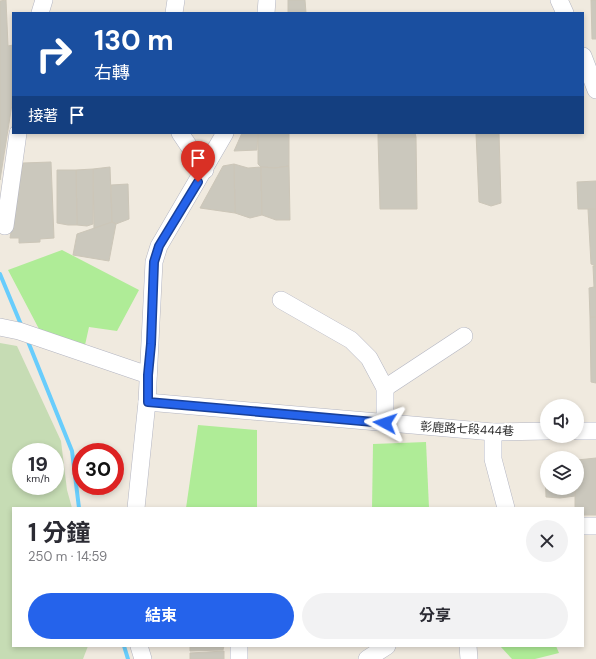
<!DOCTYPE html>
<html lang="zh-TW">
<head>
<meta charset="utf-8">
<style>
  body { margin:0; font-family:"DM Sans","Noto Sans TC",sans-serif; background:#f2f2f3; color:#2b2b33; height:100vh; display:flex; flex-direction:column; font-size:15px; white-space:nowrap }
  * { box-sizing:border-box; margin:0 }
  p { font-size:13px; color:#7c7c81 }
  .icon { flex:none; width:22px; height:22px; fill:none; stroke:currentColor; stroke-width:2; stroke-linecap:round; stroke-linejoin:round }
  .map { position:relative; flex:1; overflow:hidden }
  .panel { position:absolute; left:12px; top:507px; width:572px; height:140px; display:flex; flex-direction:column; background:#fff; border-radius:0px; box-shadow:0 2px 6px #0003 }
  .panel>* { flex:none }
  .top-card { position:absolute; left:12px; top:12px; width:572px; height:122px; border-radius:0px; box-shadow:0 2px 6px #0003; background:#1a4fa0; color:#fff; overflow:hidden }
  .buttons { position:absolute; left:540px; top:399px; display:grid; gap:8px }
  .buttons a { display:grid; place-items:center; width:44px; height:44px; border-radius:50%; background:#fff; box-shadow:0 2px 6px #0003; font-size:20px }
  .speed { position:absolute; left:12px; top:443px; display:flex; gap:8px; font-size:20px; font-weight:700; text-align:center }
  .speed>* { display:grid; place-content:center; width:52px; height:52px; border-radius:50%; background:#fff; box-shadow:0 2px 6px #0003; line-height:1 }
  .speed small { font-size:10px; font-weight:400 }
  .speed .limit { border:6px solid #d22; background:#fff; color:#111 }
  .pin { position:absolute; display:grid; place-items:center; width:34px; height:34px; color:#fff; margin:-41px -17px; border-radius:50% 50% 50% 0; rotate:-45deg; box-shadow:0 0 4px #0007 }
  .pin .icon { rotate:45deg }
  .me { position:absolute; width:44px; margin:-22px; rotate:275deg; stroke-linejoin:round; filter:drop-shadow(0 0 3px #0008) }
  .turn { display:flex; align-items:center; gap:14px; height:84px; padding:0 16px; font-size:18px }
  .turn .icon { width:52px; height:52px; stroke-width:2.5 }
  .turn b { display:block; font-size:28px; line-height:34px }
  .then { display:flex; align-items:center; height:38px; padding:0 16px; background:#0003; gap:8px; font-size:15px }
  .round { display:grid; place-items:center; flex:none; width:42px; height:42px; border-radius:21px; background:#f2f2f3 }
  .headline { display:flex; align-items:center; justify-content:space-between; height:68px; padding:0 16px }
  h1 { font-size:24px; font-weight:700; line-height:30px }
  .action { display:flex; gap:8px; margin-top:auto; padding:8px 16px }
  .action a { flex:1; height:46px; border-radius:24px; background:#2563eb; color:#fff; font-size:16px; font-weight:700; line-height:46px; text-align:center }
  .action a+a { background:#f2f2f3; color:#2b2b33 }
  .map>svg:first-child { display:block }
</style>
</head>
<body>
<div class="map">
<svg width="596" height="659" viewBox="0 0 596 659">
  <rect width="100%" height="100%" fill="#f0eadf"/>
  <g fill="#afec97">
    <polygon points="62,250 139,290 117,331 89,327 85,345 39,329 8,270"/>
    <polygon points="198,425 257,430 257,508 186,508"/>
    <polygon points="426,442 429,508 372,508 373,444"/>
    <polygon points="500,646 556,646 559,653 535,659 512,659"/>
  </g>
  <path fill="#c6dcb4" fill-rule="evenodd" d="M0,343L17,346L61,441L67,490L72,508H13V646H88L83,659H0ZM21,452H55V486H21Z"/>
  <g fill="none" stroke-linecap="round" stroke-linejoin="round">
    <g stroke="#68cdfc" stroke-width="4">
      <polyline points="0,274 22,327"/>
      <polyline points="27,339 72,451 79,508"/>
      <polyline points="124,646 128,659"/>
    </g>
  </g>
  <g fill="#cbc8bd" stroke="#ccc6b8">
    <polygon points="6,0 8,46 13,45 13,98 0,180 0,1"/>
    <polygon points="288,0 305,0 306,13 288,13"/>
    <polygon points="591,0 596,0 596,39 592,39"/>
    <polygon points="242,133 258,133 257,150 234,151"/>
    <polygon points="258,133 289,133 289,166 275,168 261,167 258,164"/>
    <polygon points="378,133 415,133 416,137 378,137"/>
    <polygon points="476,133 499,133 501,203 491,206 479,202"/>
    <polygon points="378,137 416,137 417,209 380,209"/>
    <polygon points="51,162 54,238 40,239 40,242 19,243 19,238 10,238 23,163"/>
    <polygon points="234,164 248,168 261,167 262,215 250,218 235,213"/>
    <polygon points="234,164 235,213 200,208 223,166"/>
    <polygon points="289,166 290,220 276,220 262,215 261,167 275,168"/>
    <polygon points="110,167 112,222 94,230 93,169"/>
    <polygon points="93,169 93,224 87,226 77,225 76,170"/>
    <polygon points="57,170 76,170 77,225 68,225 57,223"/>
    <polygon points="596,181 596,209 578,209 577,182"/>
    <polygon points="128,184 129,219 116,224 112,222 111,185"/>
    <polygon points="588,209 596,209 596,266 591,264"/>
    <polygon points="112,222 116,224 109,261 73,255 77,234"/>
    <polygon points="593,266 596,266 596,287 594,287"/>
    <polygon points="594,287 596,287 596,317 590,317 589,288"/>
    <polygon points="590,317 596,317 596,383 591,382"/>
    <polygon points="596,458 596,515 583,515 583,508 575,508 575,488 577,488 577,460"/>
    <polygon points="547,462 547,488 575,488 575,496 560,498 546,497 545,463"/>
    <polygon points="190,646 224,646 223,650 190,651"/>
    <polygon points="224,651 224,659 190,659 190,653"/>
  </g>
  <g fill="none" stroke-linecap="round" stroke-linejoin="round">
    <defs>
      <g id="minor">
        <polyline points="559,0 565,13"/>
        <polyline points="40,13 44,0"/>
        <polyline points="174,13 176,0"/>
        <polyline points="266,13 267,0"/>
        <polyline points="583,56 596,90"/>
        <polyline points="180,133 205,170"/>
        <polyline points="5,226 18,133"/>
        <polyline points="281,300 351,340 369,358 385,388 385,423"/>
        <polyline points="0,327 19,331 148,375"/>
        <polyline points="385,388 464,336"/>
        <polyline points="147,402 493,432 547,431"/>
        <polyline points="577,431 596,431"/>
        <polyline points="493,432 493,459 506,508"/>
        <polyline points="136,508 147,402 154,262 159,246 225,133"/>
        <polyline points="583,526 596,526"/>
        <polyline points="139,646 143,659"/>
        <polyline points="239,646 239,659"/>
        <polyline points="468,646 469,659"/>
        <polyline points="367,659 387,646"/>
      </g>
    </defs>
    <use href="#minor" stroke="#b3b5c2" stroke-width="18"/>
    <use href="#minor" stroke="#fff" stroke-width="17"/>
  </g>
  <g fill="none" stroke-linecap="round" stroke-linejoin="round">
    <defs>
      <polyline id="route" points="198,182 159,246 154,262 151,344 148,375 148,402 385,423"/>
    </defs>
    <use href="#route" stroke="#184099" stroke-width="10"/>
    <use href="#route" stroke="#2563eb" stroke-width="7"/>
  </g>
  <g text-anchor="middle" stroke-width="4" stroke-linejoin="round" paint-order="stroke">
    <g font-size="12" fill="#2e2e2e" stroke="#fff">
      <text transform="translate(467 429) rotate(3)" y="4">彰鹿路七段444巷</text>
    </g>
  </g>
</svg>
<div class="buttons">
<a><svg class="icon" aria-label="sound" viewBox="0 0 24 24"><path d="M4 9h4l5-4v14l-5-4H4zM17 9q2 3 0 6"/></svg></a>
<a><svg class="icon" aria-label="layers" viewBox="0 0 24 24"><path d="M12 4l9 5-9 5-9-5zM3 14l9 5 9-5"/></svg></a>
</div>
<div class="speed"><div>19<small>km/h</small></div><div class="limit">30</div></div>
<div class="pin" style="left:198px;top:182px;background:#d93025"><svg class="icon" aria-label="arrive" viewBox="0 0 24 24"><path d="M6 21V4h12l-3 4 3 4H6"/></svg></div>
<svg class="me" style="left:385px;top:423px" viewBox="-20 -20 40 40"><path d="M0-17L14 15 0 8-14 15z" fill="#2563eb" stroke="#fff" stroke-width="4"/></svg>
<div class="top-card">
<div class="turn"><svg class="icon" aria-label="right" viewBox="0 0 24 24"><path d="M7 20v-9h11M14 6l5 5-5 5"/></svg><div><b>130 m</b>右轉</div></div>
<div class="then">接著<svg class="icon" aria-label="arrive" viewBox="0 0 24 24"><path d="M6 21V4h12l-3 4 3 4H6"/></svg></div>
</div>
<section class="panel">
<div class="headline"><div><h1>1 分鐘</h1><p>250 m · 14:59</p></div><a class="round"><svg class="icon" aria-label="close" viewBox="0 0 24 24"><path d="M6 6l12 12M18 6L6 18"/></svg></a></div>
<div class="action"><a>結束</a><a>分享</a></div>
</section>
</div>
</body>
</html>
